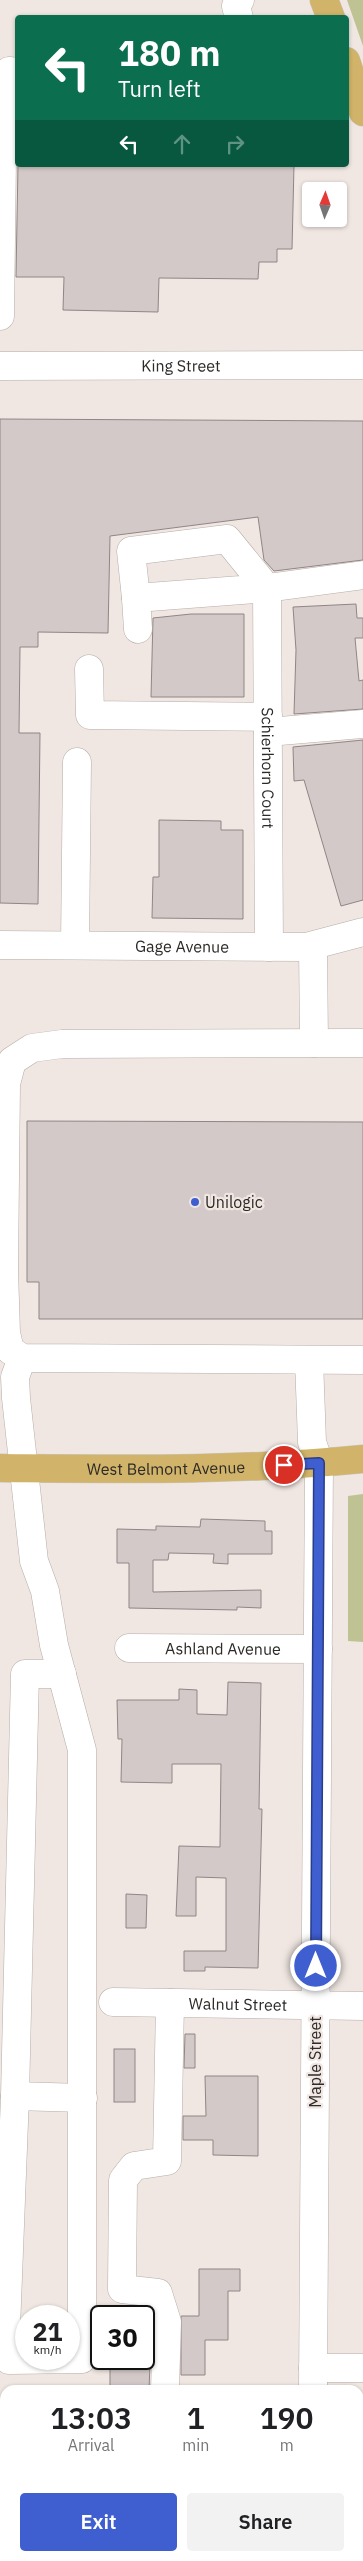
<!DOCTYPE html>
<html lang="en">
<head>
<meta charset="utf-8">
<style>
  body { margin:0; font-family:"IBM Plex Sans",sans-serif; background:#f2f2f2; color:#202124; height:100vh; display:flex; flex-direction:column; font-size:19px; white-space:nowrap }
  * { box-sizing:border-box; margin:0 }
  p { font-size:16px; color:#757577 }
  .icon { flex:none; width:28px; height:28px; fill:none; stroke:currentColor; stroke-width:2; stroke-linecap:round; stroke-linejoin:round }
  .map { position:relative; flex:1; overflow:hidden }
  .panel { position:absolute; left:0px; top:2385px; width:364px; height:176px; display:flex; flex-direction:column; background:#fff; border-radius:15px 15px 0 0; box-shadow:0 1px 4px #0004 }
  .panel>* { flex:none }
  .top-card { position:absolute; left:15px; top:15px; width:334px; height:152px; border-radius:5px; box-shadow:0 1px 4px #0004; background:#0b6e4f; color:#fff; overflow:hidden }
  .needle { width:32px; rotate:2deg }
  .buttons { position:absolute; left:302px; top:182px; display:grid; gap:10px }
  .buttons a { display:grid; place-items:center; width:45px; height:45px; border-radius:5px; background:#fff; box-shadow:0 1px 4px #0004; font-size:25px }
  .speed { position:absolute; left:15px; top:2305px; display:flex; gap:10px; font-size:25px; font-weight:700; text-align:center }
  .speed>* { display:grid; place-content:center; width:65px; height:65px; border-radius:50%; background:#fff; box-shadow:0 1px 4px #0004; line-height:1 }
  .speed small { font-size:12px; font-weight:400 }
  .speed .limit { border:2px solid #111; border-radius:8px; background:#fff; color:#111 }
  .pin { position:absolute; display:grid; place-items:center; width:42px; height:42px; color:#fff; margin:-21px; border:2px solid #fff; border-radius:50%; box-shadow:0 1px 5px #0007 }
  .me { position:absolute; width:55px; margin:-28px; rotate:0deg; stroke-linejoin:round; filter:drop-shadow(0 0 4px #0008) }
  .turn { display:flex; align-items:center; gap:18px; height:105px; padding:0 20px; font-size:22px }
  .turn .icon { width:65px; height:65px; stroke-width:2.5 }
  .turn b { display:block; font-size:35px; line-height:42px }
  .lanes { display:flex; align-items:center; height:48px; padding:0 20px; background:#0003; justify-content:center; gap:25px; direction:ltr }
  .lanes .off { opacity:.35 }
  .eta { display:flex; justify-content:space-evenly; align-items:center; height:85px; text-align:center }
  .eta b { font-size:30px; font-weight:600; line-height:35px }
  .action { display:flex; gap:10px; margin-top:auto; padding:10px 20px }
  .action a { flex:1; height:58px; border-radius:5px; background:#3f5ed0; color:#fff; font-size:20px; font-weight:600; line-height:58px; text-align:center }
  .action a+a { background:#f2f2f2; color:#202124 }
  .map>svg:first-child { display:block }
</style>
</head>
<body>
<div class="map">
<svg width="363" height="2561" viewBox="0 0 363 2561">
  <rect width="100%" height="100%" fill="#f0e7e2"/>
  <g fill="#bfc393">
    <polygon points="347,0 363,0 363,46"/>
    <polygon points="363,1494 363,1642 348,1641 348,1496"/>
  </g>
  <g fill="#d3c9c8" stroke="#908685">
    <polygon points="18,165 294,165 292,249 277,249 277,262 259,262 258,279 159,278 158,312 63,310 64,277 16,277"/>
    <polygon points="0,419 363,421 363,560 274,571 264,560 258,517 110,536 108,633 38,632 38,647 20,647 19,733 40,733 38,904 0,903"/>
    <polygon points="356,604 357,618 363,618 363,638 355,638 359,681 363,680 363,709 294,714 296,650 293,607"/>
    <polygon points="191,614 244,614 244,697 151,697 153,618"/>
    <polygon points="363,740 363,900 341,906 304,780 294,781 293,747"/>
    <polygon points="159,820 221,821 221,830 243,830 243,919 152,918 153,877 159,877"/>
    <polygon points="27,1121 363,1122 363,1319 39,1319 39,1282 27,1282"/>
    <polygon points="201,1519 265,1521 265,1531 272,1531 272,1554 228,1554 228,1564 213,1563 214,1554 169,1553 168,1560 153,1560 153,1592 261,1590 261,1608 237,1607 237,1610 129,1608 129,1563 117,1563 117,1529 156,1530 156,1526 200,1527"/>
    <polygon points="228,1682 261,1683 259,1809 262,1809 258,1968 205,1967 205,1971 184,1971 184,1951 226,1951 226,1878 196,1877 196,1916 176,1916 179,1846 220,1847 221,1764 172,1764 172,1783 121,1782 122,1739 118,1739 117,1700 179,1700 179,1689 197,1690 197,1714 227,1715"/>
    <polygon points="126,1894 147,1895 146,1928 126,1928"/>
    <polygon points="185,2034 195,2034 195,2068 184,2068"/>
    <rect x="114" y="2049" width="21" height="53"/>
    <polygon points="205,2076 258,2076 258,2156 213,2155 213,2140 183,2140 183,2116 206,2116"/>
    <polygon points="199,2269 240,2269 240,2291 228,2291 228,2340 205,2340 205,2375 181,2375 181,2316 199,2316"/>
    <polygon points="144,2338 151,2338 149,2390 110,2390 110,2359 144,2359"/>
  </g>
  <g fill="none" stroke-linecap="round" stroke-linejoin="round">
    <defs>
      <g id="minor">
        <polyline points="239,18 236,6 240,0"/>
        <polyline points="0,316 3,80 9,71 18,72"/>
        <path id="s1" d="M0,366L363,365"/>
        <polyline points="267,588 227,539 131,551 136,598 267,588 363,575"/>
        <path id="s2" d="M267,588L269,947"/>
        <polyline points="136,598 138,629"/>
        <polyline points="89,669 90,715 268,717"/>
        <polyline points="268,732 363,724"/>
        <path id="s3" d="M0,945L306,947L363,932"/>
        <polyline points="75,945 77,762"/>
        <polyline points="313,946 314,1043"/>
        <polyline points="363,1043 62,1044 32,1048 12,1061 6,1084 4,1270 6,1333 10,1350 22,1358 363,1360"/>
        <polyline points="309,1360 312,1442 319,1463 313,2390"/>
        <path id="s4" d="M129,1648L318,1649"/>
        <polyline points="62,1674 25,1674 15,2096 83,2098"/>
        <path id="s5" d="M113,2002L363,2006"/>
        <polyline points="15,2096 5,2354 9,2360 82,2359 82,1750 54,1645 45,1591 34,1561 16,1398 15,1377 22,1358"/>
        <polyline points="313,2368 363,2368"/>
        <polyline points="165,2390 167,2322 158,2293 122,2289 123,2180 134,2166 167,2161 170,2003"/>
      </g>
      <g id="major">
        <polyline points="324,0 331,18"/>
        <polyline points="346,61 363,112"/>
        <path id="s6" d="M0,1468C121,1469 243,1471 363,1459"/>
      </g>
    </defs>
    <use href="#minor" stroke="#b5ada8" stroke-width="29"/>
    <use href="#major" stroke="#c8c8c7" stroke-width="29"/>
    <use href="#minor" stroke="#fff" stroke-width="28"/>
    <use href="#major" stroke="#d1b469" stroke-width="28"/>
    <defs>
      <g id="rail">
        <polyline points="0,2478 5,2479"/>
        <polyline points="0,2491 5,2492"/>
        <polyline points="0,2502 5,2502"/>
        <polyline points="359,2523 363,2524"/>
        <polyline points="359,2535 363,2535"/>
        <polyline points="359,2546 363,2546"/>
      </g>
    </defs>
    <use href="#rail" stroke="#706b68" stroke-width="5.5"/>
    <use href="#rail" stroke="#f0e7e2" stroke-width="4" stroke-dasharray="11" stroke-linecap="butt"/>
  </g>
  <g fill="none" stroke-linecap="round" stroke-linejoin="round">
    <defs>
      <polyline id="route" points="284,1465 319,1463 316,1966"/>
    </defs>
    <use href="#route" stroke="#293d87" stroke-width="12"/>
    <use href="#route" stroke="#3f5ed0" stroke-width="9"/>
  </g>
  <circle fill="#3f5ed0" stroke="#f0e7e2" stroke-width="2" cx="195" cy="1202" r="5"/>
  <g text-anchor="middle" stroke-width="4.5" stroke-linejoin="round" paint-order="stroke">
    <g font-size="16" fill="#2d2a28" stroke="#f0e7e2">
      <text dy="6" stroke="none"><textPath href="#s1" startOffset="181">King Street</textPath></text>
      <text dy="6" stroke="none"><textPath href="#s2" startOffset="180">Schierhorn Court</textPath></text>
      <text dy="6" stroke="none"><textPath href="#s3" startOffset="182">Gage Avenue</textPath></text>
      <text dy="6" stroke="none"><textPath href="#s6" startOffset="166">West Belmont Avenue</textPath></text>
      <text dy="6" stroke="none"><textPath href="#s4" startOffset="94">Ashland Avenue</textPath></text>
      <text dy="6" stroke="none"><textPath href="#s5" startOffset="125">Walnut Street</textPath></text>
      <text transform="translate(315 2062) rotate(-90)" y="6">Maple Street</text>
    </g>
    <g font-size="16" fill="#2d2a28" stroke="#f0e7e2" text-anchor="start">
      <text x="205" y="1208">Unilogic</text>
    </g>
  </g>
</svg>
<div class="buttons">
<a><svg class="needle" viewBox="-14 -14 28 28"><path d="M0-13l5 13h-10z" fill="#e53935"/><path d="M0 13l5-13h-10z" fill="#757577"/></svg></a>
</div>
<div class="speed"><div>21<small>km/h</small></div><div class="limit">30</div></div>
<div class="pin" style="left:284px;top:1465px;background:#d93025"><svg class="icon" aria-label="arrive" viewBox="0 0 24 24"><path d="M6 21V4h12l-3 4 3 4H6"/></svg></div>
<svg class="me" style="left:316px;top:1966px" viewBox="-20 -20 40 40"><circle r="17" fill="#3f5ed0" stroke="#fff" stroke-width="3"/><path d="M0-11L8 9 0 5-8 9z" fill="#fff"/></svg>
<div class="top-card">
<div class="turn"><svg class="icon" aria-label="left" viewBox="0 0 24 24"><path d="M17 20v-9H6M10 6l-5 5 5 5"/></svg><div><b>180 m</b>Turn left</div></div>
<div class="lanes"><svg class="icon" aria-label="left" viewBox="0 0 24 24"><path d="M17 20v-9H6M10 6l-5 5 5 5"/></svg><svg class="icon off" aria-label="ahead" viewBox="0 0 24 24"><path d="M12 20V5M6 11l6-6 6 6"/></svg><svg class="icon off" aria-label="right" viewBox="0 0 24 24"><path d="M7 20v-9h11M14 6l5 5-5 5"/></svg></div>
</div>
<section class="panel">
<div class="eta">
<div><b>13:03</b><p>Arrival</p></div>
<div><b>1</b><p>min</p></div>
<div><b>190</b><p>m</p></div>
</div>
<div class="action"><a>Exit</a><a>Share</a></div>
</section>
</div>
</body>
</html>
